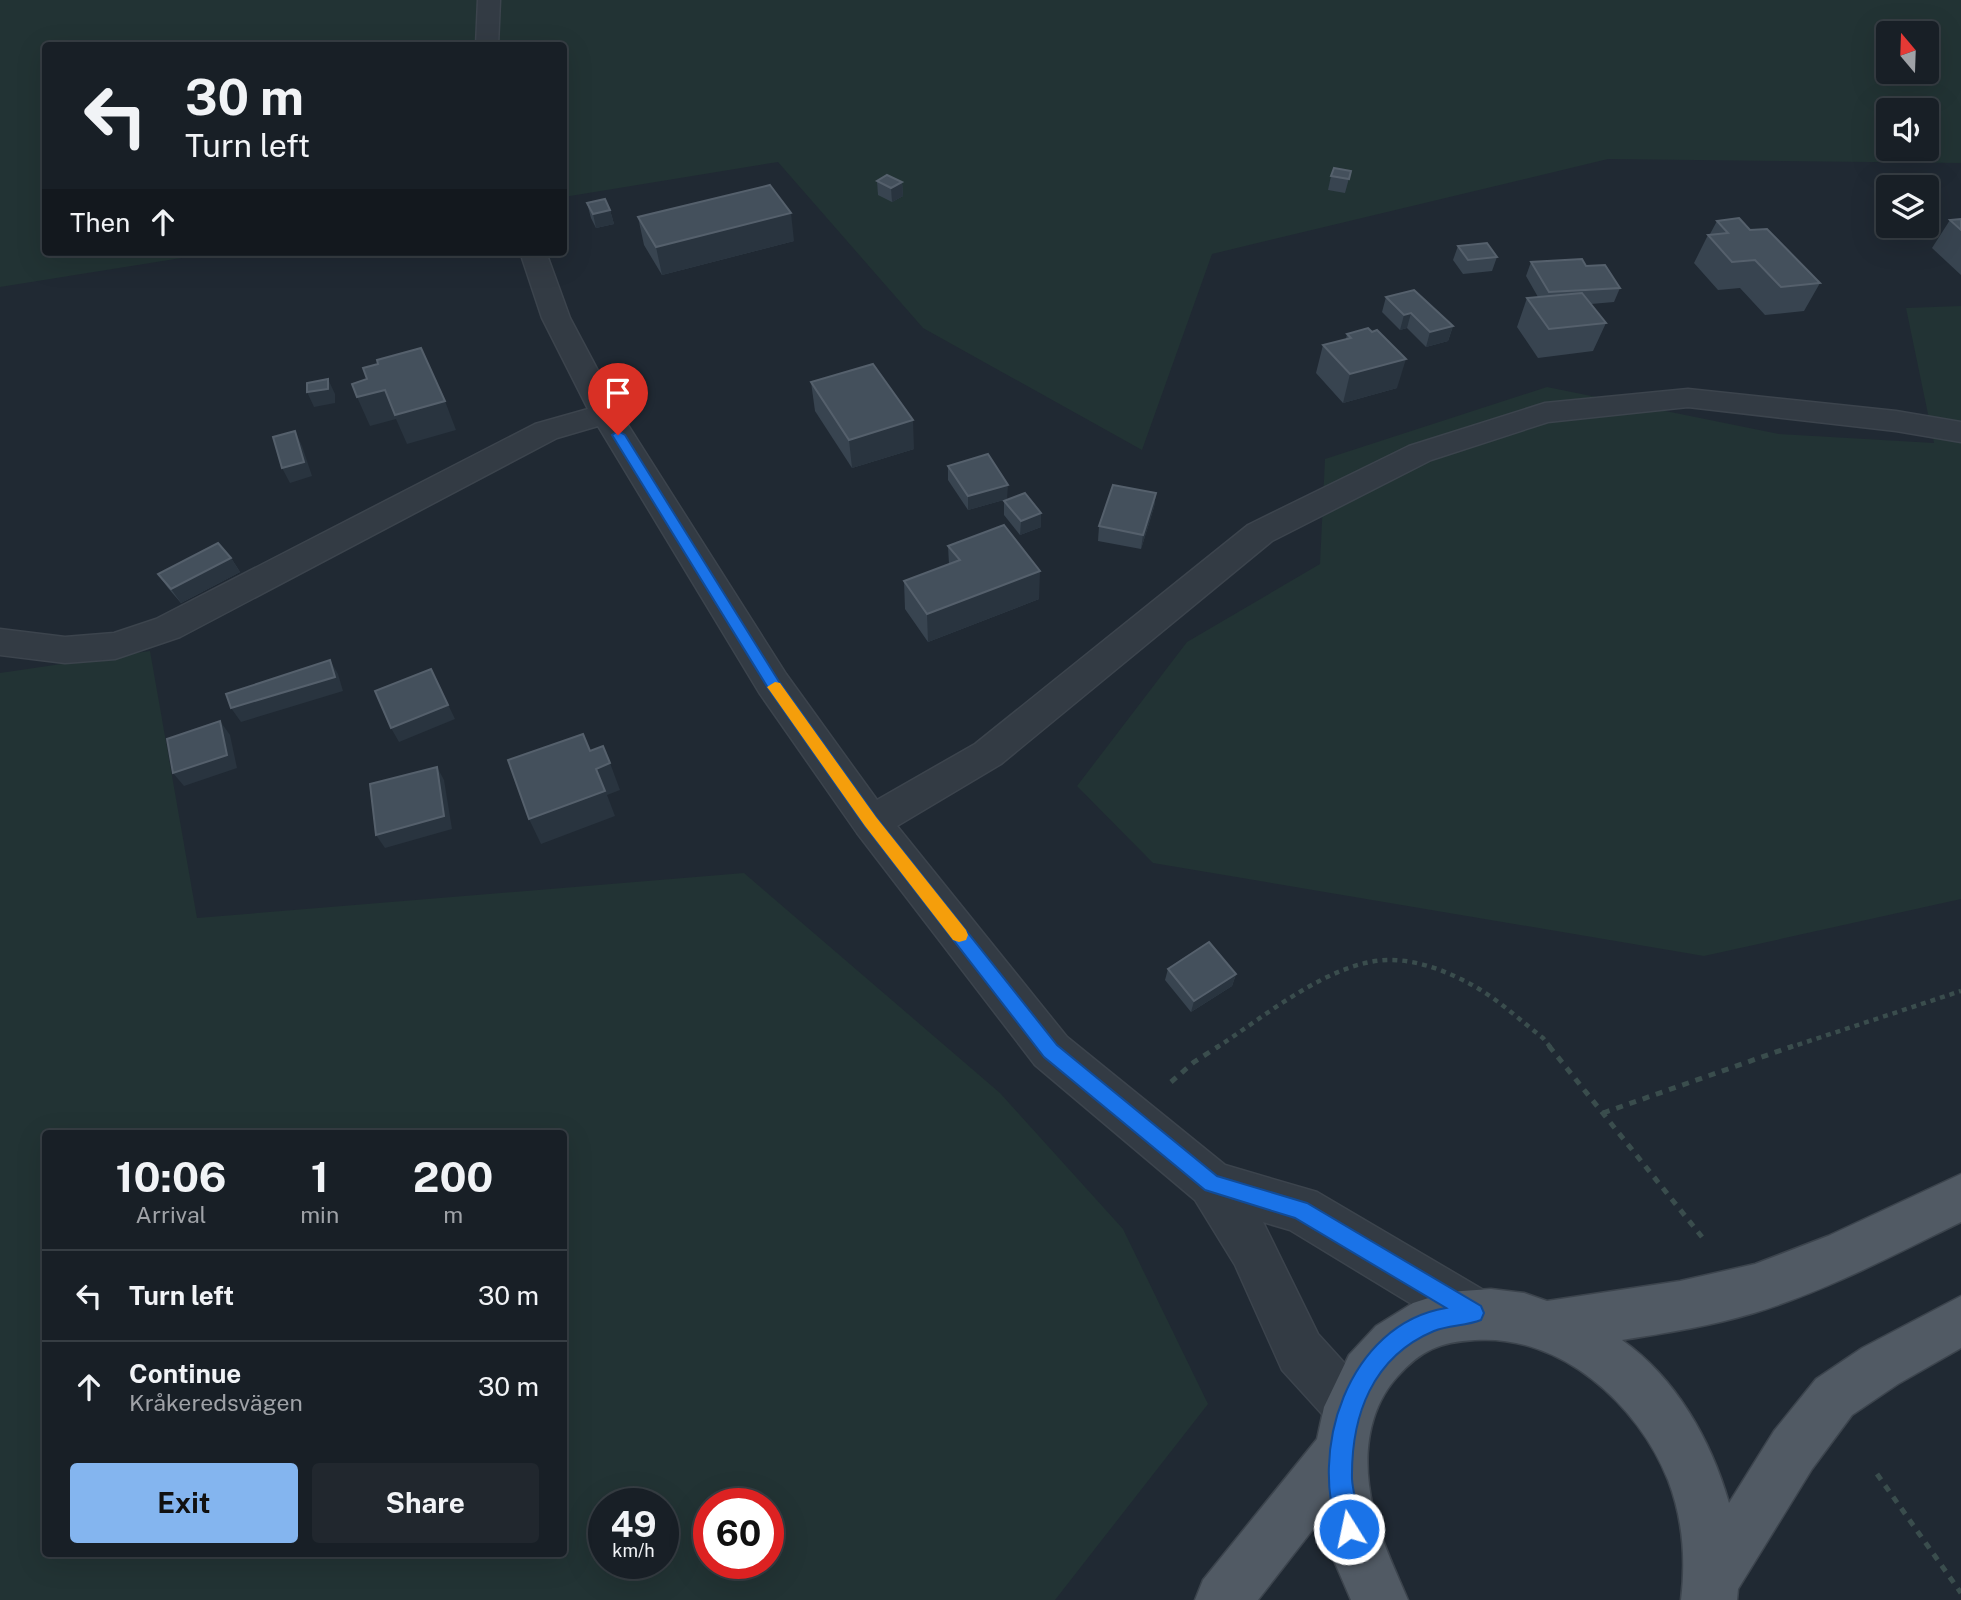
<!DOCTYPE html>
<html lang="en">
<head>
<meta charset="utf-8">
<style>
  body { margin:0; font-family:"Public Sans",sans-serif; background:#21272e; color:#f1f3f6; height:100vh; display:flex; flex-direction:column; font-size:26px; white-space:nowrap }
  * { box-sizing:border-box; margin:0 }
  p { font-size:23px; color:#9fa2a7 }
  .icon { flex:none; width:38px; height:38px; fill:none; stroke:currentColor; stroke-width:2; stroke-linecap:round; stroke-linejoin:round }
  .map { position:relative; flex:1; overflow:hidden }
  .sheet { position:absolute; left:42px; top:1130px; width:525px; height:427px; display:flex; flex-direction:column; background:#181f26; border-radius:7px; box-shadow:0 7px 28px #0002,0 0 0 2px #363d43 }
  .sheet>* { flex:none }
  .top-card { position:absolute; left:42px; top:42px; width:525px; height:214px; border-radius:7px; box-shadow:0 7px 28px #0002,0 0 0 2px #363d43; background:#181f26; color:#f1f3f6; overflow:hidden }
  .needle { width:46px; rotate:341deg }
  .buttons { position:absolute; left:1876px; top:21px; display:grid; gap:14px }
  .buttons a { display:grid; place-items:center; width:63px; height:63px; border-radius:7px; background:#181f26; box-shadow:0 7px 28px #0002,0 0 0 2px #363d43; font-size:35px }
  .speed { position:absolute; left:588px; top:1488px; display:flex; gap:14px; font-size:35px; font-weight:700; text-align:center }
  .speed>* { display:grid; place-content:center; width:91px; height:91px; border-radius:50%; background:#181f26; box-shadow:0 7px 28px #0002,0 0 0 2px #363d43; line-height:1 }
  .speed small { font-size:18px; font-weight:400 }
  .speed .limit { border:10px solid #d22; background:#fff; color:#111 }
  .pin { position:absolute; display:grid; place-items:center; width:60px; height:60px; color:#fff; margin:-72px -30px; border-radius:50% 50% 50% 0; rotate:-45deg; box-shadow:0 0 7px #0007 }
  .pin .icon { rotate:45deg }
  .me { position:absolute; width:77px; margin:-38px; rotate:350deg; stroke-linejoin:round; filter:drop-shadow(0 0 5px #0008) }
  .turn { display:flex; align-items:center; gap:24px; height:147px; padding:0 28px; font-size:32px }
  .turn .icon { width:91px; height:91px; stroke-width:2.5 }
  .turn b { display:block; font-size:49px; line-height:60px }
  .then { display:flex; align-items:center; height:66px; padding:0 28px; background:#0003; gap:14px; font-size:26px }
  .eta { display:flex; justify-content:space-evenly; align-items:center; height:119px; text-align:center }
  .eta b { font-size:42px; font-weight:700; line-height:49px }
  .cta { display:flex; gap:14px; margin-top:auto; padding:14px 28px }
  .cta a { flex:1; height:80px; border-radius:7px; background:#84b5ef; color:#111; font-size:28px; font-weight:700; line-height:80px; text-align:center }
  .cta a+a { background:#21272e; color:#f1f3f6 }
  ul { padding:0; list-style:none }
  li { display:flex; align-items:center; gap:21px; height:91px; padding:0 28px; border-top:2px solid #363d43 }
  li div { flex:1 }
  li b { display:block; font-size:26px }
  li em { font-style:normal }
  .map>svg:first-child { display:block }
</style>
</head>
<body>
<div class="map">
<svg width="1961" height="1600" viewBox="0 0 1961 1600">
  <rect width="100%" height="100%" fill="#202933"/>
  <g fill="#223334" fill-rule="evenodd">
    <path d="M0,0H1961V163L1608,159L1212,254L1142,450L923,328L778,162L564,197V46H46V252H219L0,287ZM1888,33H1927V72H1888ZM1888,110H1927V149H1888Z"/>
    <polygon points="1961,306 1961,899 1704,956 1153,863 1077,786 1187,642 1320,564 1325,459 1547,387 1779,434 1934,443 1906,308"/>
    <path d="M150,651L197,918L744,873L1000,1093L1123,1229L1208,1404L1055,1600H0V673ZM46,1134H564V1554H46ZM604,1503H663V1563H604ZM709,1503H768V1563H709Z"/>
  </g>
  <g fill="none" stroke-linecap="round" stroke-linejoin="round">
    <defs>
      <g id="street">
        <polygon points="478,0 500,0 498,46 476,46"/>
        <polygon points="520,252 546,252 570,318 621,414 786,674 877,800 975,744 1248,525 1409,446 1545,403 1688,389 1896,411 1961,422 1961,442 1896,431 1688,407 1548,422 1431,460 1272,541 1001,764 897,826 1067,1037 1225,1165 1317,1192 1492,1295 1499,1313 1492,1331 1474,1338 1456,1331 1290,1230 1263,1222 1318,1334 1368,1389 1376,1407 1368,1425 1350,1433 1332,1425 1282,1370 1235,1265 1195,1200 1035,1065 857,833 760,694 598,426 557,438 180,637 115,659 65,663 0,655 0,629 65,637 114,633 156,619 535,424 588,409 542,318"/>
      </g>
      <path id="primary" d="M1961,1174V1222C1894,1255 1826,1291 1754,1313C1711,1326 1666,1333 1622,1340C1676,1378 1711,1440 1729,1503L1774,1431L1816,1379L1862,1348L1961,1296V1348L1898,1384L1852,1415L1812,1469L1738,1589L1737,1600H1681C1686,1559 1683,1519 1668,1480C1638,1404 1560,1334 1475,1340C1440,1342 1421,1350 1397,1377C1371,1406 1364,1446 1369,1485C1374,1527 1392,1562 1408,1600H1351L1335,1563L1321,1519L1258,1600H1195L1203,1580L1317,1439L1324,1407L1349,1355L1376,1326L1413,1303L1447,1292L1491,1289L1524,1293L1547,1301L1680,1281L1755,1264L1828,1236Z"/>
    </defs>
    <use href="#street" stroke="#3c444d" stroke-width="3"/>
    <use href="#primary" stroke="#3c444d" stroke-width="3"/>
    <g stroke="#3a4d4d" stroke-width="4.5" stroke-dasharray="5 5" stroke-linecap="butt">
      <path d="M1216,1048C1264,1017 1329,962 1387,960C1417,959 1449,972 1474,986C1499,1000 1521,1021 1543,1038L1551,1048"/>
      <polyline points="1788,1048 1961,991"/>
    </g>
    <g stroke="#3a4d4d" stroke-width="5" stroke-dasharray="7 7" stroke-linecap="butt">
      <polyline points="1549,1046 1702,1237"/>
      <polyline points="1171,1082 1194,1062 1219,1046"/>
      <polyline points="1603,1113 1793,1046"/>
      <polyline points="1877,1474 1961,1593"/>
    </g>
    <use href="#street" fill="#333b44" fill-rule="evenodd"/>
    <use href="#primary" fill="#515a64" fill-rule="evenodd"/>
  </g>
  <g fill="#384450">
    <polygon points="1351,171 1345,193 1328,190 1331,176"/>
    <polygon points="877,181 902,182 903,196 892,202 878,195"/>
    <polygon points="587,203 610,210 614,224 596,228 591,218"/>
    <polygon points="638,217 794,241 662,275 644,245"/>
    <polygon points="1961,219 1961,275 1932,248 1950,220"/>
    <polygon points="1717,221 1750,230 1820,283 1804,311 1765,315 1740,288 1718,290 1694,263 1708,235 1710,234"/>
    <polygon points="1458,246 1497,257 1492,271 1463,274 1453,260"/>
    <polygon points="1531,262 1586,266 1620,288 1614,302 1591,304 1606,323 1593,351 1538,358 1517,327 1527,298 1538,297 1526,276"/>
    <polygon points="1386,297 1453,326 1448,341 1426,347 1407,328 1400,330 1382,312"/>
    <polygon points="1347,334 1397,388 1343,403 1316,373 1323,345 1346,339"/>
    <polygon points="811,382 914,449 852,468 815,411"/>
    <polygon points="948,466 1007,499 968,510 948,480"/>
    <polygon points="1156,493 1154,507 1141,549 1098,541 1099,526"/>
    <polygon points="1004,501 1041,527 1020,535 1004,515"/>
    <polygon points="948,546 1039,599 928,642 905,609 904,581 949,564"/>
    <polygon points="231,558 240,572 181,603 168,588 158,574"/>
    <polygon points="1168,969 1236,974 1232,986 1191,1012 1165,980"/>
  </g>
  <g fill="#29343f">
    <polygon points="902,182 903,196 892,202 891,188"/>
    <polygon points="610,210 614,224 596,228 593,214"/>
    <polygon points="791,213 794,241 662,275 656,247"/>
    <polygon points="1411,313 1407,328 1400,330 1404,315"/>
    <polygon points="1453,326 1448,341 1426,347 1430,332"/>
    <polygon points="1406,359 1397,388 1343,403 1350,374"/>
    <polygon points="328,379 335,394 335,403 314,407 307,392"/>
    <polygon points="385,390 445,401 456,430 407,444 396,419 370,426 357,397"/>
    <polygon points="913,420 914,449 852,468 849,440"/>
    <polygon points="295,431 302,446 312,476 290,483 282,468"/>
    <polygon points="1008,485 1007,499 968,510 968,496"/>
    <polygon points="1156,493 1154,507 1141,549 1143,535"/>
    <polygon points="1041,513 1041,527 1020,535 1021,521"/>
    <polygon points="231,558 240,572 181,603 171,589"/>
    <polygon points="1040,571 1039,599 928,642 927,614"/>
    <polygon points="330,660 338,674 343,691 241,722 231,708"/>
    <polygon points="431,669 455,719 399,742 391,728"/>
    <polygon points="220,721 230,735 237,768 184,786 173,773"/>
    <polygon points="610,763 620,790 607,795 615,816 541,844 529,819 596,769"/>
    <polygon points="437,767 444,780 452,829 385,848 376,835"/>
    <polygon points="1236,974 1232,986 1191,1012 1194,1001"/>
  </g>
  <g fill="#44505c" stroke="#55606c" stroke-width="2">
    <polygon points="1334,168 1351,171 1349,179 1331,176"/>
    <polygon points="887,175 902,182 891,188 877,181"/>
    <polygon points="770,185 791,213 656,247 638,217"/>
    <polygon points="605,199 610,210 593,214 587,203"/>
    <polygon points="1739,218 1750,230 1767,229 1820,283 1781,287 1755,260 1732,262 1708,235 1728,233 1717,221"/>
    <polygon points="1961,219 1961,230 1950,220"/>
    <polygon points="1487,243 1497,257 1468,260 1458,246"/>
    <polygon points="1582,259 1586,266 1605,265 1620,288 1549,292 1531,262"/>
    <polygon points="1414,290 1453,326 1430,332 1411,313 1404,315 1386,297"/>
    <polygon points="1582,293 1606,323 1549,329 1527,298"/>
    <polygon points="1368,328 1372,332 1377,330 1406,359 1350,374 1323,345 1351,338 1347,334"/>
    <polygon points="421,348 445,401 395,415 385,390 357,397 352,384 367,379 363,368 378,364 377,360"/>
    <polygon points="873,364 913,420 849,440 811,382"/>
    <polygon points="328,379 328,389 307,392 307,383"/>
    <polygon points="295,431 304,462 282,468 273,437"/>
    <polygon points="988,454 1008,485 968,496 948,466"/>
    <polygon points="1113,485 1156,493 1143,535 1099,526"/>
    <polygon points="1025,493 1041,513 1021,521 1004,501"/>
    <polygon points="1004,525 1040,571 927,614 904,581 960,560 948,546"/>
    <polygon points="218,543 231,558 171,589 158,574"/>
    <polygon points="330,660 335,677 231,708 226,694"/>
    <polygon points="431,669 448,705 391,728 375,691"/>
    <polygon points="220,721 227,755 173,773 167,739"/>
    <polygon points="583,734 590,751 603,746 610,763 596,769 605,791 529,819 508,760"/>
    <polygon points="437,767 444,816 376,835 370,784"/>
    <polygon points="1209,942 1236,974 1194,1001 1168,969"/>
  </g>
  <path fill="#1a73e8" stroke="#114b97" stroke-width="2" d="M618,431L625,435L778,680L876,817L1057,1045L1217,1176L1307,1203L1481,1306L1484,1313L1481,1320C1466,1326 1449,1325 1434,1331C1372,1357 1351,1416 1352,1479C1353,1497 1363,1520 1356,1537L1349,1540L1341,1537C1306,1453 1348,1324 1446,1308L1295,1218L1205,1190L1044,1057L865,826L768,688L612,435Z"/>
  <polygon fill="#f59e0b" points="775,682 780,683 876,817 966,930 968,935 966,940 959,942 953,940 865,826 770,691 767,687"/>
</svg>
<div class="buttons">
<a><svg class="needle" viewBox="-14 -14 28 28"><path d="M0-13l5 13h-10z" fill="#e53935"/><path d="M0 13l5-13h-10z" fill="#9fa2a7"/></svg></a>
<a><svg class="icon" aria-label="sound" viewBox="0 0 24 24"><path d="M4 9h4l5-4v14l-5-4H4zM17 9q2 3 0 6"/></svg></a>
<a><svg class="icon" aria-label="layers" viewBox="0 0 24 24"><path d="M12 4l9 5-9 5-9-5zM3 14l9 5 9-5"/></svg></a>
</div>
<div class="speed"><div>49<small>km/h</small></div><div class="limit">60</div></div>
<div class="pin" style="left:618px;top:435px;background:#d93025"><svg class="icon" aria-label="arrive" viewBox="0 0 24 24"><path d="M6 21V4h12l-3 4 3 4H6"/></svg></div>
<svg class="me" style="left:1349px;top:1529px" viewBox="-20 -20 40 40"><circle r="17" fill="#1a73e8" stroke="#fff" stroke-width="3"/><path d="M0-11L8 9 0 5-8 9z" fill="#fff"/></svg>
<div class="top-card">
<div class="turn"><svg class="icon" aria-label="left" viewBox="0 0 24 24"><path d="M17 20v-9H6M10 6l-5 5 5 5"/></svg><div><b>30 m</b>Turn left</div></div>
<div class="then">Then<svg class="icon" aria-label="ahead" viewBox="0 0 24 24"><path d="M12 20V5M6 11l6-6 6 6"/></svg></div>
</div>
<section class="sheet">
<div class="eta">
<div><b>10:06</b><p>Arrival</p></div>
<div><b>1</b><p>min</p></div>
<div><b>200</b><p>m</p></div>
</div>
<ul>
<li><svg class="icon" aria-label="left" viewBox="0 0 24 24"><path d="M17 20v-9H6M10 6l-5 5 5 5"/></svg><div><b>Turn left</b></div><em>30 m</em></li>
<li><svg class="icon" aria-label="ahead" viewBox="0 0 24 24"><path d="M12 20V5M6 11l6-6 6 6"/></svg><div><b>Continue</b><p>Kråkeredsvägen</p></div><em>30 m</em></li>
</ul>
<div class="cta"><a>Exit</a><a>Share</a></div>
</section>
</div>
</body>
</html>
